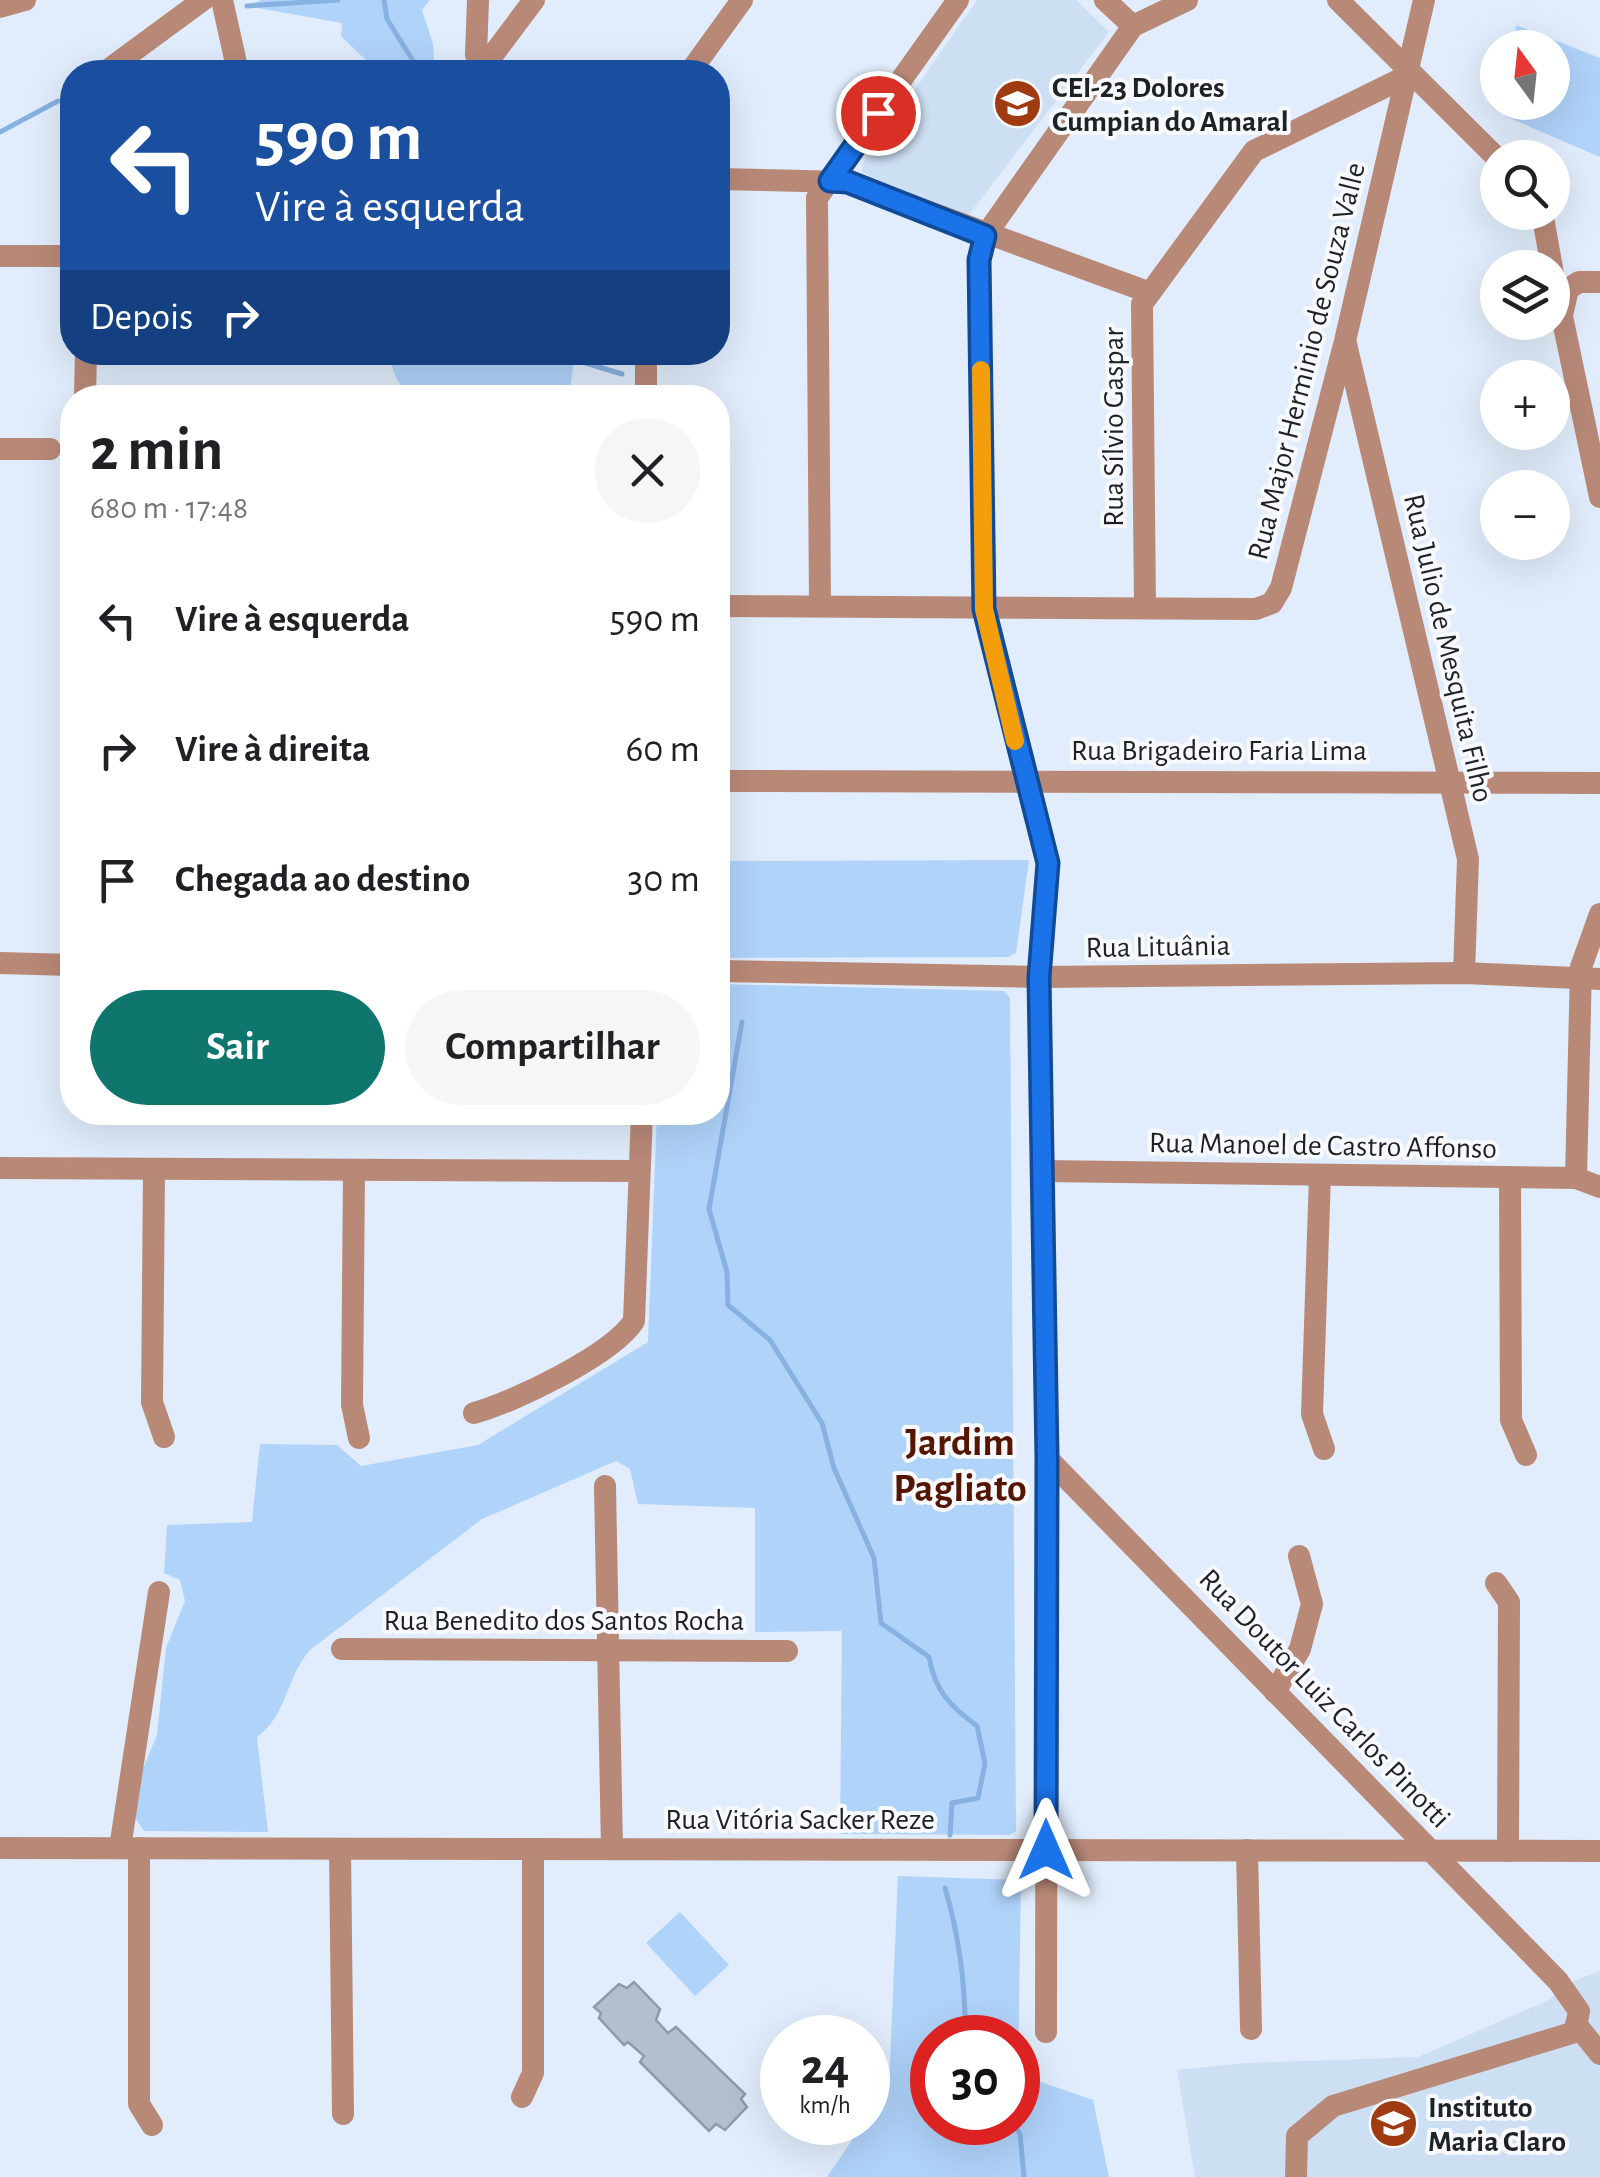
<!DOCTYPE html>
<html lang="pt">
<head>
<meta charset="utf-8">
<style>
  body { margin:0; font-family:"Alegreya Sans",sans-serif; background:#f6f6f6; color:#202124; height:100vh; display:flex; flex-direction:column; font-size:38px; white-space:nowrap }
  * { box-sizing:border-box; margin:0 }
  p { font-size:32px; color:#757577 }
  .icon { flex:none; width:55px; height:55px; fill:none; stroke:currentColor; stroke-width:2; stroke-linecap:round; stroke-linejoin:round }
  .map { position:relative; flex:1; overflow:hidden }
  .drawer { position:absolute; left:60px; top:385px; width:670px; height:740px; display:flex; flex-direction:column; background:#fff; border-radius:40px; box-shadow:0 10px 40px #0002 }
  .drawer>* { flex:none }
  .hud { position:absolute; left:60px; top:60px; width:670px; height:305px; border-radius:40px; box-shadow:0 10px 40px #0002; background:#1a4fa0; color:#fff; overflow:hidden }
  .needle { width:65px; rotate:345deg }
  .tools { position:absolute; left:1480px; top:30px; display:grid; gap:20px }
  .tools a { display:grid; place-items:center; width:90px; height:90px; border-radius:50%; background:#fff; box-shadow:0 10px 40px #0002; font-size:50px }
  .speed { position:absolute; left:760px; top:2015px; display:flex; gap:20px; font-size:50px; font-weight:700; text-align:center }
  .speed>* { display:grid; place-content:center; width:130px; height:130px; border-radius:50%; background:#fff; box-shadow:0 10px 40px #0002; line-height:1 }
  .speed small { font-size:25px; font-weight:400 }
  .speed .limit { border:15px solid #d22; background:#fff; color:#111 }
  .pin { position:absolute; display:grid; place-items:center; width:85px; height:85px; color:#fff; margin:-42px; border:5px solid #fff; border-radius:50%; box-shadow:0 2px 10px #0007 }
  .me { position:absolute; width:110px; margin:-55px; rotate:0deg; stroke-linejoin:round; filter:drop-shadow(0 0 8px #0008) }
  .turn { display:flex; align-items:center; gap:35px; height:210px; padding:0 30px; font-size:45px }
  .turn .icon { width:130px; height:130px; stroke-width:2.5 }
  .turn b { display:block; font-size:70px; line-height:85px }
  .then { display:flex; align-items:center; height:95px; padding:0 30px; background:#0003; gap:20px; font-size:38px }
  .round { display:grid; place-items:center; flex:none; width:105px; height:105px; border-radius:52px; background:#f6f6f6 }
  .headline { display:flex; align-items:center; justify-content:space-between; height:170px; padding:0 30px }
  h1 { font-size:60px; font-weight:700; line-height:75px }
  .button { display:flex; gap:20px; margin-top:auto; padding:20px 30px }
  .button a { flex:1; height:115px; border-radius:60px; background:#0f766e; color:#fff; font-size:40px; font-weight:700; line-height:115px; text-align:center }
  .button a+a { background:#f6f6f6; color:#202124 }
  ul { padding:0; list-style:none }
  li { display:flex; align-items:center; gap:30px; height:130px; padding:0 30px }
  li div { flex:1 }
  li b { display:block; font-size:38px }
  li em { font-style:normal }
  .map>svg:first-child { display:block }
</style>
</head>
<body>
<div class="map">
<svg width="1600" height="2177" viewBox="0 0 1600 2177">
  <rect width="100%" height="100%" fill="#e1edfc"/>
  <g fill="#cddff3">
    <polygon points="977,0 1076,0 1109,32 967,217 862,173 862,165"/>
    <polygon points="1600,1971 1600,2177 1195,2177 1177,2070 1246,2063 1418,2057 1547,2001 1574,1981"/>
  </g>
  <g fill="#b0d3fa" fill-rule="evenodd">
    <polygon points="261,0 430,0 422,10 433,44 435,72 378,72 341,36 342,23 247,6"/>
    <polygon points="1516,25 1600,58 1600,157 1505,116 1506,103 1552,102 1552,48 1513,47"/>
    <path d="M388,353H575L569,398L483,397L479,391C458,401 416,405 400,384C394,376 391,362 388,353Z"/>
    <polygon points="718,794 724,794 725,861 1029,860 1016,953 1008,957 718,958"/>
    <path d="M718,984L1004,991L1010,998L1016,1831L1009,1835L840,1834L842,1631L755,1632V1508L638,1504L630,1469L616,1461L482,1519L310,1650C285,1679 288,1714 257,1737L268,1832L144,1831L133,1815L137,1783L157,1735L166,1648L185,1601L180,1580L164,1573L167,1525L252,1522L260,1444L337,1445L361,1466L478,1445L648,1342L657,1113L718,1112Z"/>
    <path d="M898,1876L1021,1880L1018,2074L1093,2100L1109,2177H827L889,2086ZM932,2038H1018V2122H932Z"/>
    <polygon points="680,1912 729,1965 695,1996 646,1943"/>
  </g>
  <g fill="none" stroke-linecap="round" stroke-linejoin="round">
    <g stroke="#87b1e1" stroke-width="5">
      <polyline points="384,0 387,19 420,72"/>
      <polyline points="247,6 338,0"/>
      <polyline points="0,132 58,101"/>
      <polyline points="549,352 622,374"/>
      <path d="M742,1022L709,1209L727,1272L728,1305L770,1340L822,1423L834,1468L874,1558L881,1623L929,1657C935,1691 950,1706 977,1726L985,1763L978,1798L952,1803L950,1835"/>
      <path d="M945,1888C960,1939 966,1985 965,2038"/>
      <polyline points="1012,2122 1020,2134 1024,2177"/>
    </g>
  </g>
  <polygon fill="#b3bfcc" stroke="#8e9aa7" stroke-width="2.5" points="634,1982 660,2009 656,2020 668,2033 676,2027 745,2094 741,2099 747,2107 725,2130 716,2124 709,2131 640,2062 644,2056 628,2042 624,2045 599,2018 601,2013 594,2007 619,1984 627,1988"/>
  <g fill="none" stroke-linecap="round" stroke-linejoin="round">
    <g stroke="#b98978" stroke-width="22">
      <polyline points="222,0 238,72"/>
      <polyline points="478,0 476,55 483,70"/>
      <polyline points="1105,0 1133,26"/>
      <polyline points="1338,0 1498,159"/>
      <polyline points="0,7 25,0"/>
      <polyline points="105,72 203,0"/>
      <polyline points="480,72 534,0"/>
      <polyline points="690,72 742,0"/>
      <polyline points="718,179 847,182 1148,292"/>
      <polyline points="1542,212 1552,268"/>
      <polyline points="0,256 72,256"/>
      <polyline points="1552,269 1600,497"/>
      <polyline points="1563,311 1568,289 1579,282 1600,282"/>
      <polyline points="1346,344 1468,859 1464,973"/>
      <polyline points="646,352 646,398"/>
      <polyline points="85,398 86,352"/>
      <polyline points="0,449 50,449"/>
      <polyline points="820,605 817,198 958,0"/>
      <polyline points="718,606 1256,609 1272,603 1281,588 1345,341 1424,0"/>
      <polyline points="1145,608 1142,304 1254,151 1405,77"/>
      <polyline points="718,781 1600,783"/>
      <polyline points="0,963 72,965"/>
      <polyline points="718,971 1039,977 1464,973 1600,979"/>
      <polyline points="0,1168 638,1171"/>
      <polyline points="354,1170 352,1405 359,1438"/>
      <polyline points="154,1171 152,1402 164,1437"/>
      <polyline points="1043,1171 1576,1178 1600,1187"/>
      <polyline points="1320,1175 1312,1414 1324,1449"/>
      <polyline points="1510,1177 1511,1420 1526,1455"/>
      <polyline points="1576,1178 1581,967 1600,914"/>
      <path d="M474,1413C514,1402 612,1355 634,1321L642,1112"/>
      <polyline points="1047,1458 1558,1981 1579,2011 1575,2032 1333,2106 1297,2136 1296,2177"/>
      <polyline points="605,1486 612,1849"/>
      <polyline points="1496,1583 1509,1602 1508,1851"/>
      <polyline points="342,1649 787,1651"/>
      <polyline points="1275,1692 1300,1649 1312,1604 1299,1556"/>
      <polyline points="0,1848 1600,1851"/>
      <polyline points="120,1848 159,1592"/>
      <polyline points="139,1848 139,2104 152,2125"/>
      <polyline points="340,1849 343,2114"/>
      <polyline points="1247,1850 1251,2029"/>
      <polyline points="1576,2024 1600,2054"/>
      <polyline points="1046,2032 1047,1458 1039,977 1048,863 985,609 979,260 985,236 1133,26 1187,0"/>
      <polyline points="522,2097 533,2073 533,1849"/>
    </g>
  </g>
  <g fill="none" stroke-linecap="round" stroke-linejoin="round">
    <defs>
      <polyline id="route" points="878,113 830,181 848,182 985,236 979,260 984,609 1048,863 1039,977 1047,1458 1046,1850"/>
    </defs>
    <use href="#route" stroke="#114b97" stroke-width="25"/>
    <use href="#route" stroke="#1a73e8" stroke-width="18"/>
    <polyline stroke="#f59e0b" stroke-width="18" points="981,370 984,609 1015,741"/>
  </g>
  <defs>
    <symbol id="school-disc" viewBox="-11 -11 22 22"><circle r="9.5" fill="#a03a10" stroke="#f7f9fc"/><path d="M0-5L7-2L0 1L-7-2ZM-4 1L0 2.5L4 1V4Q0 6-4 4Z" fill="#fff"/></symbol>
  </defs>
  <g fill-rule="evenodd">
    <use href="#school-disc" x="990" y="76" width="55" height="55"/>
    <use href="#school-disc" x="1366" y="2096" width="55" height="55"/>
  </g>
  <g text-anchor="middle" stroke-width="8" stroke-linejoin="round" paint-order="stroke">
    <g font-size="30" font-weight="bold" fill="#1d2227" stroke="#f7f9fc" text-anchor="start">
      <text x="1052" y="97">CEI-23 Dolores<tspan x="1052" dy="34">Cumpian do Amaral</tspan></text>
      <text x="1428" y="2117">Instituto<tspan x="1428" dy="34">Maria Claro</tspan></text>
    </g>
    <g font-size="30" fill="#1d2227" stroke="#f7f9fc">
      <text transform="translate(1306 361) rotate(-76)" y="10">Rua Major Herminio de Souza Valle</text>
      <text transform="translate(1113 427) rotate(-90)" y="10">Rua Sílvio Gaspar</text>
      <text transform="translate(1449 648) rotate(77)" y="10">Rua Julio de Mesquita Filho</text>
      <text x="1219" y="760">Rua Brigadeiro Faria Lima</text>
      <text transform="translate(1158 946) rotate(-1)" y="10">Rua Lituânia</text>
      <text transform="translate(1323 1145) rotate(1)" y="10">Rua Manoel de Castro Affonso</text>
      <text x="564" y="1630">Rua Benedito dos Santos Rocha</text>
      <text transform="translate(1325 1698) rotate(46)" y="10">Rua Doutor Luiz Carlos Pinotti</text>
      <text x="800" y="1829">Rua Vitória Sacker Reze</text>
    </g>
    <g font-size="40" font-weight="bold" fill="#551500" stroke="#f7f9fc">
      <text x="960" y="1455">Jardim<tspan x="960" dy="46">Pagliato</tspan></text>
    </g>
  </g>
</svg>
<div class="tools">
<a><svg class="needle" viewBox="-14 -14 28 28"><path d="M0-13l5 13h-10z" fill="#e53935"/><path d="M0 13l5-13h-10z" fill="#757577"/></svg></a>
<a><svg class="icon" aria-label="search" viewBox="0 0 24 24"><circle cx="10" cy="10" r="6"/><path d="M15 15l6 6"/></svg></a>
<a><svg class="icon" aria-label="layers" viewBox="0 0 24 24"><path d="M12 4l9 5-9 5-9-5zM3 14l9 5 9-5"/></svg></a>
<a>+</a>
<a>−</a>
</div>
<div class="speed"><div>24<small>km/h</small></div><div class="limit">30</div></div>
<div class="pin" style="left:878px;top:113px;background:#d93025"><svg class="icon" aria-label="arrive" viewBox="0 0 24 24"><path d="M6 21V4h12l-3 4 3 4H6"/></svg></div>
<svg class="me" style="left:1046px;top:1850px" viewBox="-20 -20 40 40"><path d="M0-17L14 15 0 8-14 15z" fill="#1a73e8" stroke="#fff" stroke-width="4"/></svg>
<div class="hud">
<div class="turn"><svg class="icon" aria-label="left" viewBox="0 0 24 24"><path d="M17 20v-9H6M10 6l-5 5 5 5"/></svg><div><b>590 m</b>Vire à esquerda</div></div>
<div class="then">Depois<svg class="icon" aria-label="right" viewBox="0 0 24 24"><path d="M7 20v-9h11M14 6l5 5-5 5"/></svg></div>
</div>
<section class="drawer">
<div class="headline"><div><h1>2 min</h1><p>680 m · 17:48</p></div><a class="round"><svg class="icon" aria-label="close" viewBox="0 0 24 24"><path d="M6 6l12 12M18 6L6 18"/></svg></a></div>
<ul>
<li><svg class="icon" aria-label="left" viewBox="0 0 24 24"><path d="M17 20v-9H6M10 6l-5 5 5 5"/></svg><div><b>Vire à esquerda</b></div><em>590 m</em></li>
<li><svg class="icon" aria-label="right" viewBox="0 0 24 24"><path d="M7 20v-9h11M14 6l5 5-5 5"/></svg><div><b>Vire à direita</b></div><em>60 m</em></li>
<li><svg class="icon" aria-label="arrive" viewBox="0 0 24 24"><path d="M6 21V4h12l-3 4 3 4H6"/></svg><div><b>Chegada ao destino</b></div><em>30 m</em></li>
</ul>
<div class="button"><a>Sair</a><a>Compartilhar</a></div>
</section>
</div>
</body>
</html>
